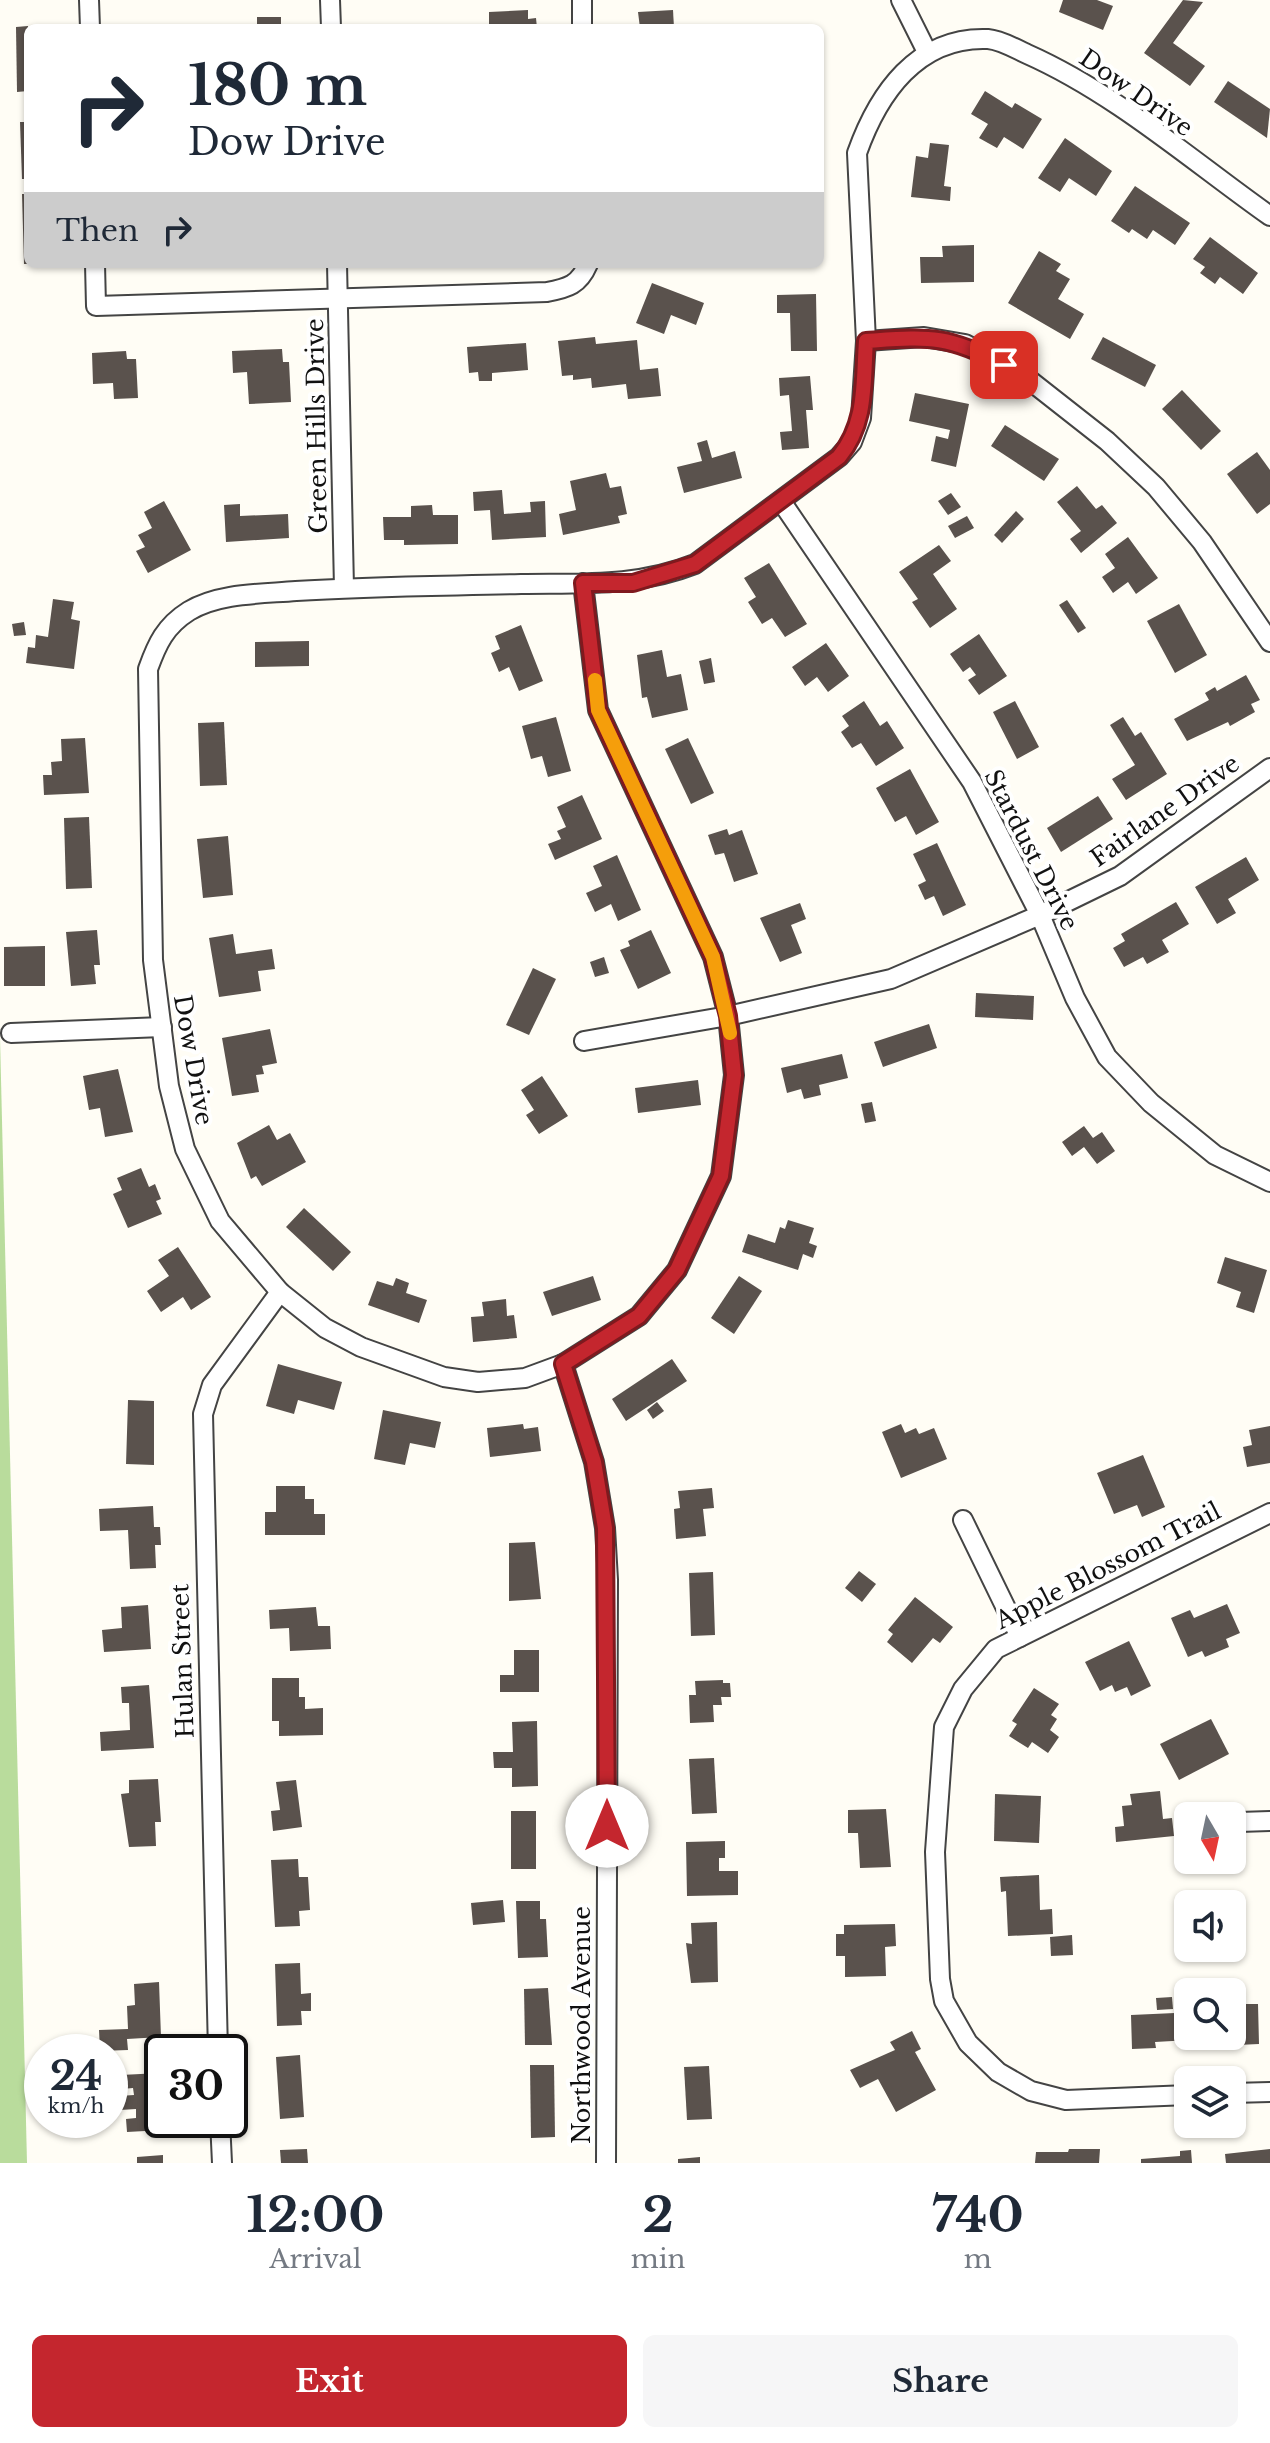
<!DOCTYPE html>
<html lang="en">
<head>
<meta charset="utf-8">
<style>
  body { margin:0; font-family:"Libre Baskerville",serif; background:#f6f6f7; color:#1f2937; height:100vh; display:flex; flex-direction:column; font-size:30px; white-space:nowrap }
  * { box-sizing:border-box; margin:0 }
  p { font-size:26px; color:#747a83 }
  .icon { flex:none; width:44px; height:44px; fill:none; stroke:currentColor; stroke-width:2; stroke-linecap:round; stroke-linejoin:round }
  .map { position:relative; height:2163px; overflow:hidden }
  .panel { display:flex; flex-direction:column; background:#fff; flex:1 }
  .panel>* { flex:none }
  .guide { position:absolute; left:24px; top:24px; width:800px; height:244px; border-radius:12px; box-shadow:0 2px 6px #0004; background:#fff; color:#1f2937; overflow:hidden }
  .needle { width:52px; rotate:171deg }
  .fabs { position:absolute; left:1174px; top:1802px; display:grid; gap:16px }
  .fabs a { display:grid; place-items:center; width:72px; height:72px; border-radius:12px; background:#fff; box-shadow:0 2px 6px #0004; font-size:40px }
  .speed { position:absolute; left:24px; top:2034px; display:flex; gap:16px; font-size:40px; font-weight:700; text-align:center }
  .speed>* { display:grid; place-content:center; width:104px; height:104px; border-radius:50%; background:#fff; box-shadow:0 2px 6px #0004; line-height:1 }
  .speed small { font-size:20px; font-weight:400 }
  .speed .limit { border:4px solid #111; border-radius:12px; background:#fff; color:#111 }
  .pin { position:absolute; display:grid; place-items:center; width:68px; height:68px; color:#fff; margin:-34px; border-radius:16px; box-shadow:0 4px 12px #0006 }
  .me { position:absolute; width:88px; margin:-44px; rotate:0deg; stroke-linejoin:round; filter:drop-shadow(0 0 6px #0008) }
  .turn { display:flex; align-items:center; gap:28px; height:168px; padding:0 32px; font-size:36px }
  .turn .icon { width:104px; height:104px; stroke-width:2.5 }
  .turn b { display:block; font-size:56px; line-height:68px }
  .then { display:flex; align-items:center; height:76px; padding:0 32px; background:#0003; gap:16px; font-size:30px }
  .eta { display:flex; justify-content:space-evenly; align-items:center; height:136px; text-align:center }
  .eta b { font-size:48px; font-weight:800; line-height:56px }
  .primary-button { display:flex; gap:16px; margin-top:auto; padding:16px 32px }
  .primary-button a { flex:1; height:92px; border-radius:12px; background:#c4262e; color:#fff; font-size:32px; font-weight:800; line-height:92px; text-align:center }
  .primary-button a+a { background:#f6f6f7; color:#1f2937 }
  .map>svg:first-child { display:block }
</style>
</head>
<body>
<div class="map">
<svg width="1270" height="2163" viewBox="0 0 1270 2163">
  <rect width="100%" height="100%" fill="#fffdf5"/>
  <polygon fill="#b9dc9c" points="0,1037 27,2163 0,2163"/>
  <g fill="#5a524d">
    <polygon points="1063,0 1097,0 1113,6 1103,30 1059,12"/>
    <polygon points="1183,0 1203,2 1173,43 1205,66 1190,86 1144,53"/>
    <polygon points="528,10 528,19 536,18 537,28 489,28 489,12"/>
    <polygon points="673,10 674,28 640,28 638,12"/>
    <rect x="257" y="17" width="24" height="11"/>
    <polygon points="197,24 197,28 144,28 144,25"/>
    <polygon points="28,26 28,91 17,92 16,27"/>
    <polygon points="1228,81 1270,109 1267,138 1214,102"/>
    <polygon points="985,91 1012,108 1015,103 1042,119 1023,149 1004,137 997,148 979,138 988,124 971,114"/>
    <polygon points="20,122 28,122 28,179 22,179"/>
    <polygon points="1065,138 1112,171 1096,196 1069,178 1060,192 1038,178"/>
    <polygon points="930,143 949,145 944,186 951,187 950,201 911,197 916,156 928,158"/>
    <polygon points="1135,186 1190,223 1175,245 1153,230 1147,239 1132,229 1129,233 1111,221"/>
    <polygon points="22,194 28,194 28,264 24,264"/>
    <polygon points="1210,237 1258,273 1243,294 1220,277 1215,284 1200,273 1205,267 1193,259"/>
    <polygon points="974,245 974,282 921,283 920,257 943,257 942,246"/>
    <polygon points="1039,251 1061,264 1056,271 1070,279 1058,299 1084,314 1070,339 1008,303"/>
    <polygon points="652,283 704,303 696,325 671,315 664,334 636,323"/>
    <polygon points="816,294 817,351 791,351 790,313 777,313 777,295"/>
    <polygon points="595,337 596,344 637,340 640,370 658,368 661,396 628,399 626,384 592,388 591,378 573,380 573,375 562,376 558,341"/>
    <polygon points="1103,337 1156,365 1145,387 1091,359"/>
    <polygon points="526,343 528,370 492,373 492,381 479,381 478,372 469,373 467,347"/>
    <polygon points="282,349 283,362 289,362 291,402 249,404 247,372 233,373 232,351"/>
    <polygon points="126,351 127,359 136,359 138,398 114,399 113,383 93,384 92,353"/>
    <polygon points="810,376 813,410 806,410 809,448 782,450 780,432 792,431 789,395 780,396 779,378"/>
    <polygon points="1182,390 1221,431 1201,450 1162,409"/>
    <polygon points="915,393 969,404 956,467 931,461 936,436 948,439 950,430 909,421"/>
    <polygon points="1005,425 1059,459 1044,481 991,446"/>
    <polygon points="707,440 712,458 735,451 742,478 684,493 677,467 702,461 697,443"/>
    <polygon points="1257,452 1270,470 1270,504 1257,514 1227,474"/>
    <polygon points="606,473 610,488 621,486 627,514 618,516 620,523 563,535 559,514 576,510 570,481"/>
    <polygon points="1077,486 1096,509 1102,505 1117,523 1081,553 1070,539 1081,531 1057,502"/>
    <polygon points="502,490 504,514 531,512 530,502 545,501 546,537 492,540 490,510 474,511 473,492"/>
    <polygon points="951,493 961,507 948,515 938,501"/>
    <polygon points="164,501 191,550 148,573 136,551 145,547 138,535 152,528 144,512"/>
    <polygon points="240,504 240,516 288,514 289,538 226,542 224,505"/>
    <polygon points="432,505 433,515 458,515 458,544 404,545 404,540 384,540 383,517 411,517 411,506"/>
    <polygon points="1016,511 1024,519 1002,543 994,535"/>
    <polygon points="967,516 974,528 955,538 948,526"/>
    <polygon points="1128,537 1158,578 1136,594 1128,582 1113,593 1102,577 1115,568 1105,554"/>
    <polygon points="939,545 951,561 933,574 957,609 930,628 912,602 918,599 899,572"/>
    <polygon points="769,563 807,624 785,637 772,618 762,624 748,602 756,597 744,578"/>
    <polygon points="53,599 74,602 71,619 80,621 74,669 26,663 28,647 35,648 36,635 48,637"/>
    <polygon points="1067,600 1086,628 1078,633 1059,605"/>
    <polygon points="1179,604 1207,655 1175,673 1147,621"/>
    <polygon points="24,622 26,635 14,636 12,624"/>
    <polygon points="521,625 543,681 519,691 509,667 499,672 491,653 500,649 495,636"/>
    <polygon points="979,634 1007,676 979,695 968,680 976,675 970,667 963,672 950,654"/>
    <polygon points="309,641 309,666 255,667 255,642"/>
    <polygon points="826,643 849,676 828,692 817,677 805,686 792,667"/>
    <polygon points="662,650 667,677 681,674 688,710 652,718 647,697 642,698 637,655"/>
    <polygon points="711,658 715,682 704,684 699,661"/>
    <polygon points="1246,675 1260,700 1251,704 1255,712 1230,726 1228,722 1187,741 1174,719 1209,700 1205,693 1215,687 1217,691"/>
    <polygon points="864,701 880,726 887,721 904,748 876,766 861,743 852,748 841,732 849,726 842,716"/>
    <polygon points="1015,701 1039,747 1017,759 993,712"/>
    <polygon points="556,717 571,771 548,777 542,756 531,759 522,726"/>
    <polygon points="1123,717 1135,736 1141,732 1167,774 1126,800 1112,779 1135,765 1110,725"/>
    <polygon points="224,722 227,785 200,786 198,723"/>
    <polygon points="85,738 89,793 44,795 43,775 52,775 51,762 62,761 61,739"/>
    <polygon points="688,738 714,793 691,804 665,749"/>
    <polygon points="910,769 939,822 916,835 906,816 895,822 876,788"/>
    <polygon points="582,795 602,839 555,860 548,844 561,839 557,831 566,827 557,807"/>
    <polygon points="1098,796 1113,819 1061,852 1047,828"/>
    <polygon points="89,817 92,888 66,889 64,818"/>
    <polygon points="727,829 729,835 742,830 758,874 734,882 724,853 715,855 708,835"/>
    <polygon points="228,836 233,895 203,898 197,839"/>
    <polygon points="937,843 966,905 943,916 934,896 925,900 918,885 926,881 913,854"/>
    <polygon points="617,855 641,910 618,921 611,904 595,912 586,893 602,886 593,866"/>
    <polygon points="1246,857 1259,880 1228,899 1236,913 1217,924 1195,887"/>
    <polygon points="1176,902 1189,924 1162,940 1169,952 1147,964 1143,957 1124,967 1113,948 1125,941 1121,934"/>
    <polygon points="800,903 806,919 791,925 802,953 780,962 760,918"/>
    <polygon points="97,930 100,965 94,965 96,984 71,986 66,932"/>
    <polygon points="651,930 671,973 638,989 620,950 630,946 628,941"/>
    <polygon points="233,934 236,954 272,949 275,969 258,971 261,991 219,997 209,938"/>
    <polygon points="45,946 45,986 4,986 4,947"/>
    <polygon points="604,957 609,973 595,977 590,962"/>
    <polygon points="533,968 556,979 529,1035 506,1025"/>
    <polygon points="976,993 1034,996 1033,1020 975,1017"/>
    <polygon points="929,1024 937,1048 883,1067 874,1042"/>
    <polygon points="270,1029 277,1063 262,1066 264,1074 256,1075 259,1092 232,1096 222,1038"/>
    <polygon points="842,1054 848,1078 819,1085 821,1095 804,1099 801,1089 787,1093 781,1068"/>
    <polygon points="118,1069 133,1132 105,1137 100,1108 89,1110 83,1076"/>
    <polygon points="542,1076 568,1116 539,1134 526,1115 534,1110 521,1090"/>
    <polygon points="698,1080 701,1105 638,1113 635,1088"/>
    <polygon points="872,1102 876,1121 865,1123 861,1104"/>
    <polygon points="269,1125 277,1140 290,1133 306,1162 262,1186 256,1176 251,1179 237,1143"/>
    <polygon points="1084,1126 1093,1138 1102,1132 1115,1151 1097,1164 1084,1147 1072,1156 1062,1142"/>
    <polygon points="141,1168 149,1187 155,1184 161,1199 156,1201 162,1214 128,1228 113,1194 122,1190 117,1178"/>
    <polygon points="304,1208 351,1252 333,1271 286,1227"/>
    <polygon points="788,1220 814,1228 809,1243 817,1246 813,1258 803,1254 798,1270 742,1252 748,1234 775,1243 780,1227 785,1229"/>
    <polygon points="178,1247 211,1297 191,1310 183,1297 161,1312 147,1291 169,1276 158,1260"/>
    <polygon points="1225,1257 1267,1270 1254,1313 1236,1307 1241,1292 1217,1283"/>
    <polygon points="593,1276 601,1300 552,1316 543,1292"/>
    <polygon points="739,1276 762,1291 734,1334 711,1318"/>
    <polygon points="396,1278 409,1283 406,1293 427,1300 419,1323 368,1305 377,1281 393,1286"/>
    <polygon points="506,1299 507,1316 514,1315 517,1338 473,1342 471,1317 484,1316 482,1302"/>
    <polygon points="672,1359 687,1381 626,1421 612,1399"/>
    <polygon points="278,1364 342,1382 334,1410 298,1400 294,1414 266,1406"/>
    <polygon points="128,1400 154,1401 154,1465 126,1464"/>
    <polygon points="657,1402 664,1411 653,1419 647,1410"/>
    <polygon points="383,1410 441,1422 435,1448 410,1443 405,1465 374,1459"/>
    <polygon points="523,1424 524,1429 538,1427 541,1451 490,1457 487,1428"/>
    <polygon points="901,1424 905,1433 916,1428 919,1434 934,1428 947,1459 901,1478 882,1432"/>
    <polygon points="1270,1426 1270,1463 1247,1467 1243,1447 1252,1445 1249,1430"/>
    <polygon points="1143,1455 1165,1507 1142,1517 1137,1505 1114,1514 1097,1473"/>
    <polygon points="276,1486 305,1486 305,1499 314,1499 314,1514 325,1514 325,1535 265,1535 265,1512 276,1512"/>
    <polygon points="712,1488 714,1508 703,1509 706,1536 676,1539 674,1509 680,1508 678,1491"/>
    <polygon points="153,1506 154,1527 160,1527 161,1545 155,1545 156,1568 130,1569 128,1530 100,1531 99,1509"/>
    <polygon points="535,1542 541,1599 509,1601 509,1543"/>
    <polygon points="859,1571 876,1584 862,1602 845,1588"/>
    <polygon points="713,1572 715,1635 691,1636 689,1573"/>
    <polygon points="915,1597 953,1627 940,1643 933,1638 912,1663 887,1642 893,1634 888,1630"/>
    <polygon points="1227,1604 1240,1633 1226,1639 1229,1647 1205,1657 1202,1651 1188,1657 1171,1618 1190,1610 1194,1618"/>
    <polygon points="148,1605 151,1649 104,1652 102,1630 122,1628 121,1607"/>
    <polygon points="316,1607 318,1626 330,1626 331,1649 290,1651 289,1628 270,1629 269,1610"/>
    <polygon points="1129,1641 1151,1686 1131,1696 1127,1687 1115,1692 1112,1685 1100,1691 1085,1662"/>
    <polygon points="514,1650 539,1650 539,1692 500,1692 500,1675 514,1675"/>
    <polygon points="272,1678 299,1678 299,1697 305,1697 305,1709 323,1708 323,1735 279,1736 279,1721 272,1721"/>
    <polygon points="723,1680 723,1683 730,1683 731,1697 721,1697 722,1705 713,1705 714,1722 690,1723 689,1695 696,1695 695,1681"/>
    <polygon points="149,1685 154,1748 101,1751 100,1732 130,1730 129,1703 122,1703 121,1687"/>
    <polygon points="1034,1688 1059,1704 1051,1715 1057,1719 1050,1730 1059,1737 1048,1753 1032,1742 1028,1748 1009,1736 1017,1724 1012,1721"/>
    <polygon points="1211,1719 1229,1754 1179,1780 1160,1744"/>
    <polygon points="537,1721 538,1786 512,1787 512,1768 494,1768 493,1752 513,1752 512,1722"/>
    <polygon points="714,1758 717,1813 692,1814 689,1759"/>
    <polygon points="158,1779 161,1822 155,1822 156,1846 129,1847 121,1794 129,1793 129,1780"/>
    <polygon points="296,1780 302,1827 273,1831 271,1811 280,1810 276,1782"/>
    <polygon points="1160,1791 1163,1819 1172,1818 1174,1836 1116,1842 1115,1827 1124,1826 1122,1806 1132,1805 1130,1794"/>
    <polygon points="995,1794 1041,1796 1039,1843 994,1841"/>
    <polygon points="886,1809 891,1867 860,1868 858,1833 848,1833 848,1810"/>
    <rect x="511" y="1811" width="25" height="58"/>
    <polygon points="725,1841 725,1858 719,1858 719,1871 738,1871 738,1895 687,1896 686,1842"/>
    <polygon points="298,1859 299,1877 308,1877 310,1910 299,1911 300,1926 275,1927 271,1860"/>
    <polygon points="1039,1875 1040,1910 1052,1909 1053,1934 1008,1936 1006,1891 1001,1892 1000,1877"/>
    <polygon points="503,1900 505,1922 473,1925 471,1903"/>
    <polygon points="516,1901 540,1901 540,1919 546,1919 548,1957 518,1958"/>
    <polygon points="717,1922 718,1982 691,1983 686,1943 692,1944 691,1923"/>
    <polygon points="895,1924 896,1946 885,1947 886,1976 845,1977 845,1956 836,1956 836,1934 844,1934 844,1925"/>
    <polygon points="1072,1935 1073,1955 1051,1956 1050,1937"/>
    <polygon points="300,1963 301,1994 311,1993 311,2011 301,2011 302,2025 277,2026 275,1964"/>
    <polygon points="159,1982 161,2037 127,2039 128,2050 100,2051 99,2030 128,2029 127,2006 135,2005 134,1984"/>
    <polygon points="548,1988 552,2045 525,2045 524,1989"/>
    <polygon points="1172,1997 1173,2009 1157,2010 1156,1998"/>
    <polygon points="1232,2004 1258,2004 1259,2044 1237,2045 1237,2037 1232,2037"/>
    <polygon points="1188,2008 1190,2040 1155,2042 1156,2048 1132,2049 1131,2015 1175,2013 1175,2009"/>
    <polygon points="912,2031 921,2049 915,2052 936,2090 896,2112 878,2079 860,2088 850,2070 895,2050 890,2042"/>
    <polygon points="300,2055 304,2117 280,2119 276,2057"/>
    <polygon points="530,2065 554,2065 555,2137 531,2138"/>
    <polygon points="709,2066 712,2119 687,2120 684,2067"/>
    <polygon points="160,2073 163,2130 127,2132 126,2119 136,2118 136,2109 120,2110 119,2096 134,2095 133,2088 122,2089 121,2075"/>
    <polygon points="307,2149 308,2163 281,2163 280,2150"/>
    <polygon points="1069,2149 1100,2149 1099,2163 1035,2163 1036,2152 1068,2152"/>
    <polygon points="1270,2149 1270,2163 1226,2163 1225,2154"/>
    <polygon points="1191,2150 1192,2163 1141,2163 1141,2159 1180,2156 1180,2151"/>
    <polygon points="163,2155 163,2163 137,2163 137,2157"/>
    <polygon points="700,2157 700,2163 678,2163 678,2159"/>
  </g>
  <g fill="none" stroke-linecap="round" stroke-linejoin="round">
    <defs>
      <g id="minor">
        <polyline points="89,0 90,28"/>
        <polyline points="330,0 331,28"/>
        <polyline points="582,0 582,28"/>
        <polyline points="901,0 927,52"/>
        <path d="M95,264L96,306L547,292C568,288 579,285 588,264"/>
        <polyline points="337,264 344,588"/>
        <polyline points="866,341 924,337 965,344 1023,375 1107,441 1156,487 1202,542 1270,642"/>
        <polyline points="781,501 972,782 1040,915 1075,998 1107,1057 1151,1103 1215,1155 1270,1182"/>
        <path d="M583,583L598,710L713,957L728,1016L734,1075L721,1176L677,1270L639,1316L563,1364L525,1378L478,1382L444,1377L361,1347L325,1328L280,1292L220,1221L185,1149L169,1086L153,960L148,669C157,644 165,626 189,611C219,593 261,594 296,591C371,586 446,586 521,584C583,583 637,587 695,564L839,457L852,442L861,418L866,341L857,153C878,94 917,36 988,39C1001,40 1016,49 1027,54C1115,93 1192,161 1270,216"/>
        <polyline points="11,1033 162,1027"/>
        <polyline points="584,1041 728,1016 891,979 1040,915 1120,876 1270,768"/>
        <polyline points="563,1364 594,1462 605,1528 608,1580 606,2163"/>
        <polyline points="963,1520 1020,1637"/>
        <polyline points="1239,1822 1270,1821"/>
        <polyline points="218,2052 203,1414 212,1385 280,1292"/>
        <polyline points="1232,2093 1270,2092"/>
        <polyline points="1188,2095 1066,2100 1031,2091 998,2072 968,2043 944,2001 940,1979 935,1852 944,1727 963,1689 996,1649 1270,1513"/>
        <polyline points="220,2120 222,2163"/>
      </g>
    </defs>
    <use href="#minor" stroke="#444" stroke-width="22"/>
    <use href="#minor" stroke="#fff" stroke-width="18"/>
  </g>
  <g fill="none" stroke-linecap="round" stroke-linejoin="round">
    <defs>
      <path id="route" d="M607,1826L605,1528L594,1462L563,1364L639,1316L677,1270L721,1176L734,1075L728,1016L713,957L598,710L583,583H633L695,564L839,457C867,423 863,383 866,341C928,337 947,334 1004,365"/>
    </defs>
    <use href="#route" stroke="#7f191e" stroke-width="20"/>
    <use href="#route" stroke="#c4262e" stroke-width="14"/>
    <polyline stroke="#f59e0b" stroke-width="14" points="595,680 598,710 713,957 730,1033"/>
  </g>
  <g text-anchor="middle" stroke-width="8" stroke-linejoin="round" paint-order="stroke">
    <g font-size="24" fill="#111" stroke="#fff">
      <text transform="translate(1136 93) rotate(35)" y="8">Dow Drive</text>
      <text transform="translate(317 426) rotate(-91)" y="8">Green Hills Drive</text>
      <text transform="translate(1165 811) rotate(-35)" y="8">Fairlane Drive</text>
      <text transform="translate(1031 850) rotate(63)" y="8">Stardust Drive</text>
      <text transform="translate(193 1060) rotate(80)" y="8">Dow Drive</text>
      <text transform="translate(1108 1566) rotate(-27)" y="8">Apple Blossom Trail</text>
      <text transform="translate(183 1661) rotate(-92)" y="8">Hulan Street</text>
      <text transform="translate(582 2025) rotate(-90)" y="8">Northwood Avenue</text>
    </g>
  </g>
</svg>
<div class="fabs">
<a><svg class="needle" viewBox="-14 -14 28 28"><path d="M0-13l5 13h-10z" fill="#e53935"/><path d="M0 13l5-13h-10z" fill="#747a83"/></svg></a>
<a><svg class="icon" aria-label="sound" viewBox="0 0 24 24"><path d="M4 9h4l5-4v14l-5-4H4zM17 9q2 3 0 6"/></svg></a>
<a><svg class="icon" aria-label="search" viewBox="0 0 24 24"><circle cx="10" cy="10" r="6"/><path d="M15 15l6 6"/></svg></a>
<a><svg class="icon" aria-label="layers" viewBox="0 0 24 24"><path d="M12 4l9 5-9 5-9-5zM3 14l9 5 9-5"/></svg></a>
</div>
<div class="speed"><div>24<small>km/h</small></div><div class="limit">30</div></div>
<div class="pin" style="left:1004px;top:365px;background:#d93025"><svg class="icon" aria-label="arrive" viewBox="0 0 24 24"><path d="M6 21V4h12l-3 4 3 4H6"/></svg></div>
<svg class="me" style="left:607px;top:1826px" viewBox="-20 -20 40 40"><circle r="19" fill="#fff"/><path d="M0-13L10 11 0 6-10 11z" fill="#c4262e"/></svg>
<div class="guide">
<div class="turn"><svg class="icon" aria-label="right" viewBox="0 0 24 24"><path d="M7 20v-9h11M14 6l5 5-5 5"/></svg><div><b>180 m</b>Dow Drive</div></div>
<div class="then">Then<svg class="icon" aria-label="right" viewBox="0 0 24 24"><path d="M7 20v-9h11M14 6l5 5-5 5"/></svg></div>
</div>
</div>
<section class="panel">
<div class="eta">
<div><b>12:00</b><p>Arrival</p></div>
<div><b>2</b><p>min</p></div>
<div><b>740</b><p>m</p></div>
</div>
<div class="primary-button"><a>Exit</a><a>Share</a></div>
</section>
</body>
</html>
